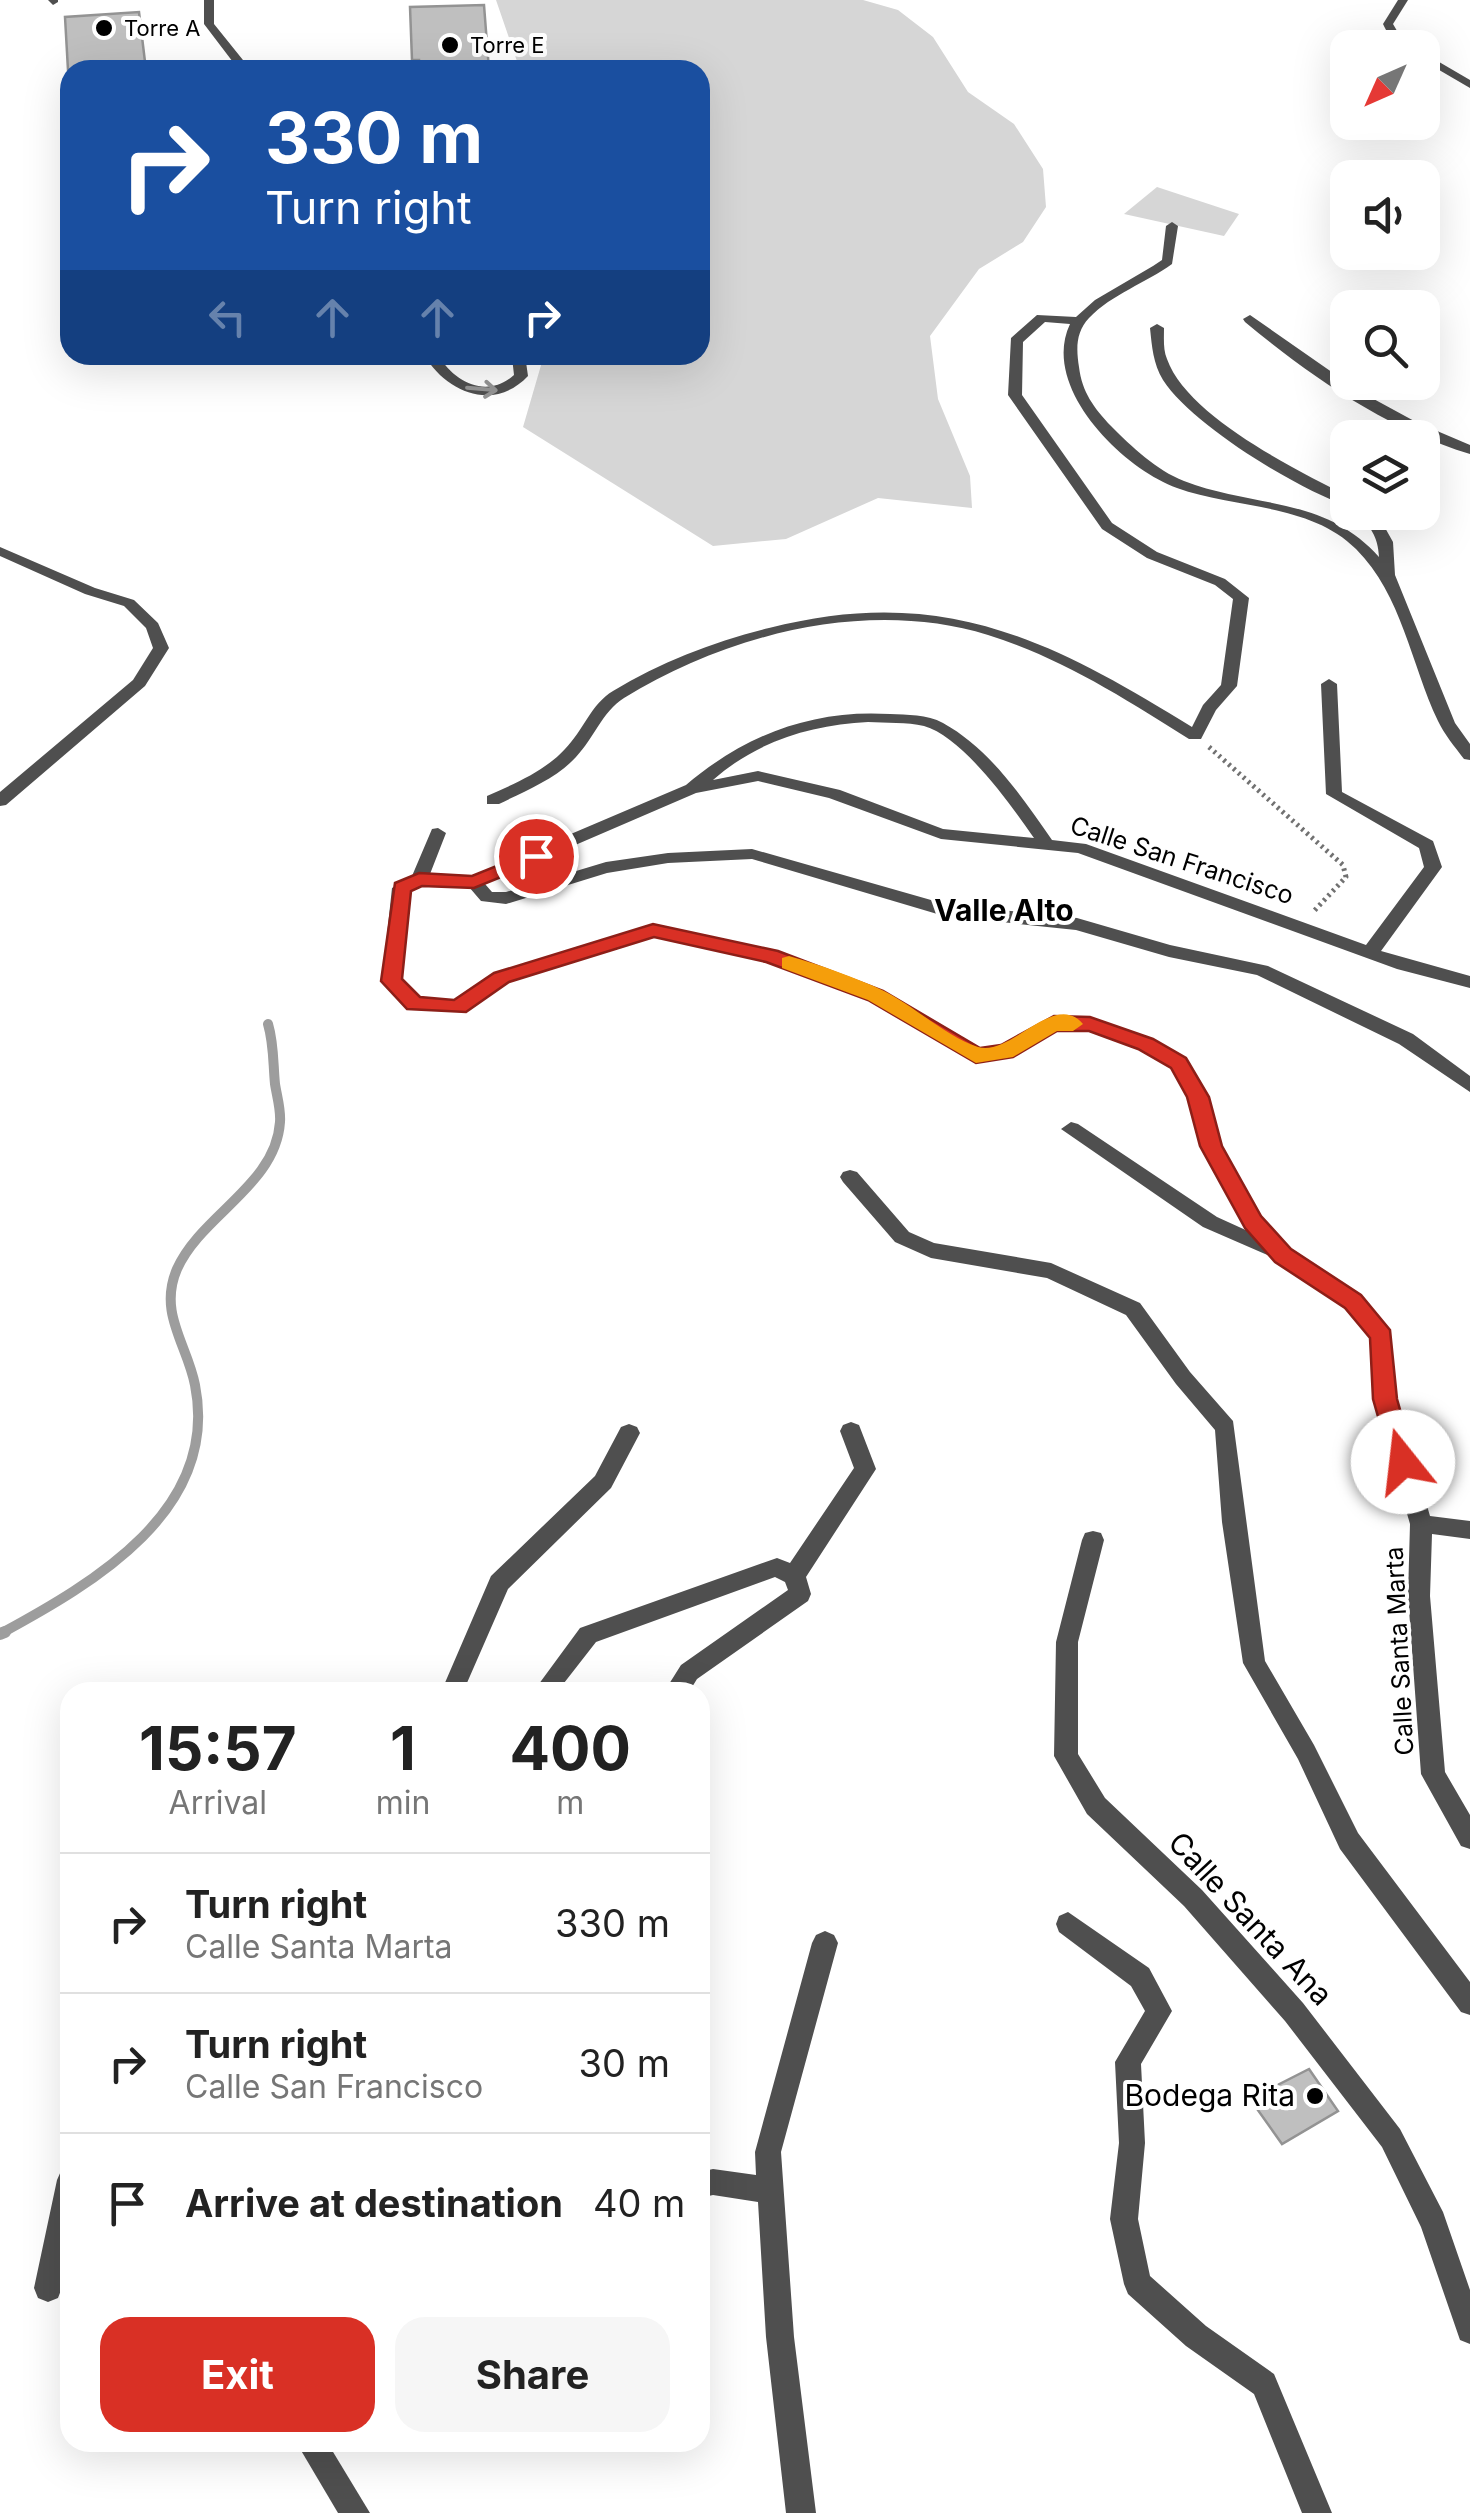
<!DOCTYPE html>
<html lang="en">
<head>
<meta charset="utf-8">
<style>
  body { margin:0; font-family:Inter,sans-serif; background:#f6f6f6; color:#222; height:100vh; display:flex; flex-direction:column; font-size:38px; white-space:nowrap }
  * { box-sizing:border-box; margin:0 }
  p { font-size:32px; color:#767676 }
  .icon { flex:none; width:55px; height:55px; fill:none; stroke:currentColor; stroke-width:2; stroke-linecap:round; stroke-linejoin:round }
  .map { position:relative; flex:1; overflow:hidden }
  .side { position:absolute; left:60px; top:1682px; width:650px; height:770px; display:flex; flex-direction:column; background:#fff; border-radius:30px; box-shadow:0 10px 40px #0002 }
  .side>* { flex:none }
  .banner { position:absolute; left:60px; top:60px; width:650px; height:305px; border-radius:30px; box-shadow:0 10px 40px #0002; background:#1a4fa0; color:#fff; overflow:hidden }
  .needle { width:65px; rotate:225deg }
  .fabs { position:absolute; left:1330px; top:30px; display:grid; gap:20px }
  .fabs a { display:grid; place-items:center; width:110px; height:110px; border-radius:20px; background:#fff; box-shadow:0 10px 40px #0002; font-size:50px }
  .pin { position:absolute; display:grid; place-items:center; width:85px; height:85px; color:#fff; margin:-42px; border:5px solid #fff; border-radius:50%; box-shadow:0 2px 10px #0007 }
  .me { position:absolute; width:110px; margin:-55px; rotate:344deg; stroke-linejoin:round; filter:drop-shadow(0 0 8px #0008) }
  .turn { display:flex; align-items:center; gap:35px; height:210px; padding:0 40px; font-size:45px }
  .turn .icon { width:130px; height:130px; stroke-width:2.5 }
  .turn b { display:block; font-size:70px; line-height:85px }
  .lanes { display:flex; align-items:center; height:95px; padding:0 40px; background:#0003; justify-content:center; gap:50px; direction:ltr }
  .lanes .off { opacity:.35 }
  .eta { display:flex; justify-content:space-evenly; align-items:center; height:170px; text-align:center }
  .eta b { font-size:60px; font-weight:700; line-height:70px }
  .button { display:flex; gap:20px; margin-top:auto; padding:20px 40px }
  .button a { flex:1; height:115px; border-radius:30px; background:#d93025; color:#fff; font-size:40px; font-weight:700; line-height:115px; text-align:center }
  .button a+a { background:#f6f6f6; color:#222 }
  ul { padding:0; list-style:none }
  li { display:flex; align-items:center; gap:30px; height:140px; padding:0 40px; border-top:2px solid #e0e0e0 }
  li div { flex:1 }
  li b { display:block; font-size:38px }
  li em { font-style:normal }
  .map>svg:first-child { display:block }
</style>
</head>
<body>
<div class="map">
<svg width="1470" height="2513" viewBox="0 0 1470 2513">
  <rect width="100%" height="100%" fill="#fff"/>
  <g fill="#d6d6d6">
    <polygon points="496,0 863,0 898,10 933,37 968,92 1014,124 1043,169 1046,207 1023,242 979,269 930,336 938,399 970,476 972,508 878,498 786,539 713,546 523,427 544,355 700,355 700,70 520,70"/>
    <polygon points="1157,187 1239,214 1224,236 1124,214"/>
  </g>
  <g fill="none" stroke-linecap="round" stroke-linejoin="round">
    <path stroke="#9d9d9d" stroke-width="10" d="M0,1634C94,1583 220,1510 195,1385C187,1344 158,1313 177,1269C201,1215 276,1185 280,1122C281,1109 277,1097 275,1084C273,1064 274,1044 268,1024"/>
    <polyline stroke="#9d9d9d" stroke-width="12" points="0,1634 5,1632"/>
  </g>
  <g fill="#bfbfbf" stroke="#939393" stroke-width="2.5">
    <polygon points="484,5 489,70 419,70 419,60 412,60 410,7"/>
    <polygon points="139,12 146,70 68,70 65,17"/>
    <polygon points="1309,2069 1338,2111 1282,2144 1250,2099"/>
  </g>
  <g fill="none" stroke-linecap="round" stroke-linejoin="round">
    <polyline stroke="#717171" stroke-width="5" stroke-dasharray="2.5 4" stroke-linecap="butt" points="1209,747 1343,865 1346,877 1314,911"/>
    <polygon fill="#4f4f4f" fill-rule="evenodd" points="48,0 58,0 58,2 53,5"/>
    <g fill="#4f4f4f" fill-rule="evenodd">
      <polygon points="204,0 214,0 214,24 251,70 239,70 204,24"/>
      <path d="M1398,0H1408L1393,24L1400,36L1415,48C1396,48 1391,40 1383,24Z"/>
      <polygon points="1422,52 1470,80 1470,88 1422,60"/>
      <path d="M1172,222L1178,226L1172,264C1146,283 1112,294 1089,318C1076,332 1076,348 1079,367C1082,392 1094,408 1111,426C1132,447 1156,470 1184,481C1254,508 1325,496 1379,557C1378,536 1370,526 1356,512H1373L1379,517L1393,542L1395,575L1455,723L1470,744V760L1464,759C1455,747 1444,734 1438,721C1411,664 1402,595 1356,549C1310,503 1235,509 1177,488C1122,468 1040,387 1070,324L1045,322L1023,342L1022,395L1112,523L1157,552L1225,579L1249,598L1237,686L1216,710L1201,739H1189C1126,699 1060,657 988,635C868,598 728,634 624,698C602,712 594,738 576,757C556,779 525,791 499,804H487V796C514,784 545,771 565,749C583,731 591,704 613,691C661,662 715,641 769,628C940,584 1048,638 1192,727L1203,705L1221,685L1233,599L1215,585L1147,558L1102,529L1008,395L1011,338L1037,315L1076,317L1095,300L1153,266L1162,260L1166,226Z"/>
      <path d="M1250,315L1359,391L1416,422L1470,445V454C1387,429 1311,377 1245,322L1243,319Z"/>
      <path d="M1157,324L1164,328C1164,338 1163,350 1167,359C1187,416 1296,470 1348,496V506C1297,489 1192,425 1163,380C1153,363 1152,347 1150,328Z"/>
      <path d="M424,355H438C455,383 487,399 514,375L512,357L488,362L463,355H525L528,376C494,412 447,393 424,355Z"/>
      <polygon points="0,547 95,588 134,600 158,623 169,648 145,686 6,805 0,806 0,792 133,680 153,648 146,628 124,606 85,594 0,556"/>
      <path d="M1329,679L1337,684L1342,792L1433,841L1442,867L1381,951L1470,976V988L1397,969L1078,853L941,839L829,798L758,781L696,793L485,884L492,892H506L606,862L668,853L752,849L945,904L1077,918L1170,945L1268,966L1413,1034L1470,1076V1092L1399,1044L1257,975L1169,957L1076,930L944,916L752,859L668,863L607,873L506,904L481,901L469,887L422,885L409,891L400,979L420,998L455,1001L496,973L653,924L777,952L881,991L980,1049L1002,1046L1054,1017L1090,1018L1152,1039L1186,1058L1207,1097L1221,1146L1260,1217L1290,1251L1360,1296L1389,1330L1396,1399L1430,1516L1470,1521V1539L1432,1534L1430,1596L1445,1772L1470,1815V1849L1461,1846L1421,1774L1408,1596L1410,1524L1374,1399L1372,1338L1346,1308L1272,1257L1203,1227L1061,1129L1071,1122L1078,1124L1217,1217L1250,1232L1201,1146L1189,1097L1172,1067L1138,1049L1088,1030L1057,1029L1013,1057L977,1062L869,999L767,961L653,936L508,981L464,1011L409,1008L382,981L392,888L412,876L432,829L438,828L446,833L430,874L472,876L686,785C745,735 812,709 890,714C907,715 927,714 943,723C990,749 1022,797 1052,840L1086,844L1366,945L1424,867L1419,848L1326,794L1321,684ZM868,722C886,723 907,722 924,726C963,737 1011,805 1034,838L943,829L840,790L758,771L713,780C757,741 811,725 868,722Z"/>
      <polygon points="850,1170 857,1172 909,1232 934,1243 1051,1263 1140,1303 1190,1372 1233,1421 1265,1661 1314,1745 1358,1833 1470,1982 1470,2015 1461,2012 1340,1849 1298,1759 1243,1663 1222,1522 1215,1430 1176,1384 1126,1315 1047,1278 931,1258 895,1242 843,1182 840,1177 843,1172"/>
      <polygon points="851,1422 859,1425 876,1469 806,1577 811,1594 808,1601 697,1679 689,1692 664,1692 681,1665 788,1590 785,1582 775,1577 596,1642 557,1692 533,1692 580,1628 777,1558 790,1563 854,1468 840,1431 843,1425"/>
      <polygon points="629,1424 637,1427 640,1433 611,1488 508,1589 463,1692 441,1692 491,1576 595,1476 621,1427"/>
      <polygon points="1093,1531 1101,1533 1104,1540 1078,1642 1078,1754 1105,1798 1202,1890 1303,2003 1400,2129 1443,2212 1470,2290 1470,2344 1460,2340 1421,2227 1382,2147 1285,2021 1184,1906 1087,1814 1058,1763 1054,1756 1056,1642 1082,1540 1085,1533"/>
      <polygon points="1068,1912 1149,1968 1172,2011 1141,2064 1145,2143 1138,2219 1150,2276 1206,2326 1274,2374 1332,2513 1302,2513 1254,2394 1186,2346 1128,2294 1124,2284 1110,2219 1119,2143 1115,2062 1145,2011 1131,1986 1059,1932 1056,1924 1059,1916"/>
      <polygon points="825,1931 834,1935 838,1943 781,2152 794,2337 816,2513 786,2513 766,2337 758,2202 713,2195 700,2198 700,2172 713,2169 756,2175 755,2152 812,1943 816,1935"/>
      <path d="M70,2167C70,2210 75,2257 58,2298L48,2302L38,2298L34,2288L57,2180L61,2171Z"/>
      <polygon points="296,2442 327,2442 370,2513 338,2513"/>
    </g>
  </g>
  <defs><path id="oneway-shaft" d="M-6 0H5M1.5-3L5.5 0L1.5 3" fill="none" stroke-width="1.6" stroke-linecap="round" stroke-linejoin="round" transform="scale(2.5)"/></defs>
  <use stroke="#959595" href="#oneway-shaft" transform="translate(482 389) rotate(5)"/>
  <polygon fill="#d93025" stroke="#8d1f18" stroke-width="2.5" points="536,850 543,851 543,860 474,888 422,886 411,891 402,979 420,997 454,1000 494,973 653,924 778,951 883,991 980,1048 1001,1045 1054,1016 1090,1017 1153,1039 1186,1058 1209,1097 1222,1146 1261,1216 1291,1249 1361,1295 1390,1330 1397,1399 1415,1462 1411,1469 1394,1469 1391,1462 1373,1399 1370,1338 1345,1308 1275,1262 1245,1228 1200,1146 1187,1097 1171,1068 1138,1049 1089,1031 1057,1031 1013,1057 976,1063 868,1000 766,962 654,937 509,982 466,1012 407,1009 381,981 395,883 419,873 472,876"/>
  <path fill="#f59e0b" d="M789,956C820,965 855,977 884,991C914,1006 947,1037 978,1047C1011,1057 1054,990 1083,1024L1073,1031H1057L1013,1057L976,1063L868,1000L782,968V958Z"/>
  <g fill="#000" stroke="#fff" stroke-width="4">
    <circle cx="104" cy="28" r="10"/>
    <circle cx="450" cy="45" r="10"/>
    <circle cx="1315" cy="2096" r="10"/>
  </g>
  <g text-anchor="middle" stroke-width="8" stroke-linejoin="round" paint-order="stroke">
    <g font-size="22" fill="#000" stroke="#fff" text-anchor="start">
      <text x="124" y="36">Torre A</text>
      <text x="470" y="53">Torre E</text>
    </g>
    <g font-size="25" fill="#000" stroke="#fff">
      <text transform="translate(1182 860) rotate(18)" y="9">Calle San Francisco</text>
      <text transform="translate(1399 1651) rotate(-93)" y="9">Calle Santa Marta</text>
    </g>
    <g font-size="30" font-weight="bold" fill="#000" stroke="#fff">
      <text x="1004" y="921">Valle Alto</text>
    </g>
    <g font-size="30" fill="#000" stroke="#fff">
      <text transform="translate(1250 1919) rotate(47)" y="10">Calle Santa Ana</text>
    </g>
    <g font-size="30" fill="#000" stroke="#fff" text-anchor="end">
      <text x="1295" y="2106">Bodega Rita</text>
    </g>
  </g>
</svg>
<div class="fabs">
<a><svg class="needle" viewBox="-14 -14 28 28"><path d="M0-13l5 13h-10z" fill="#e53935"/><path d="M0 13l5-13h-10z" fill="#767676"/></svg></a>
<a><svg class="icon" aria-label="sound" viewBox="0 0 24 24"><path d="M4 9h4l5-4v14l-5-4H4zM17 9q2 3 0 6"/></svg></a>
<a><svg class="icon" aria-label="search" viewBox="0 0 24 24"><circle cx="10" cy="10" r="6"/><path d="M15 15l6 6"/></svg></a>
<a><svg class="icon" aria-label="layers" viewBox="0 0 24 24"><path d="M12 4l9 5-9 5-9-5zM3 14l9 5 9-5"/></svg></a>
</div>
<div class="pin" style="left:536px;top:856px;background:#d93025"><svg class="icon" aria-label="arrive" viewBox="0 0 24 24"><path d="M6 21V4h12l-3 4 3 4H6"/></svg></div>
<svg class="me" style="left:1403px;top:1462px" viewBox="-20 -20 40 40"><circle r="19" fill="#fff"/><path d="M0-13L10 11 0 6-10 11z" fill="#d93025"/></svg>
<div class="banner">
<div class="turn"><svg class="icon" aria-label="right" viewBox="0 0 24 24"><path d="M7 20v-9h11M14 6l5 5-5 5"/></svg><div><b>330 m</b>Turn right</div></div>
<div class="lanes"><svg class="icon off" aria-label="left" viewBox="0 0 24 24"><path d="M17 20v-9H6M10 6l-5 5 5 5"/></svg><svg class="icon off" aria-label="ahead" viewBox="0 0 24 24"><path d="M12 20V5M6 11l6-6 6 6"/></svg><svg class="icon off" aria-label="ahead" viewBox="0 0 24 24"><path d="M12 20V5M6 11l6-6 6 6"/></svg><svg class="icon" aria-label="right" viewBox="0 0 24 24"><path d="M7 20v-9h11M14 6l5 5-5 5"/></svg></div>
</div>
<section class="side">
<div class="eta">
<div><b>15:57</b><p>Arrival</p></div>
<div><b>1</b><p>min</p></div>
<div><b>400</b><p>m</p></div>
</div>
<ul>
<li><svg class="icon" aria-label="right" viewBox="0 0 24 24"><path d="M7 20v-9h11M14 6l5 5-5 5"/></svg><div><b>Turn right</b><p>Calle Santa Marta</p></div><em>330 m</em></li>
<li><svg class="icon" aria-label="right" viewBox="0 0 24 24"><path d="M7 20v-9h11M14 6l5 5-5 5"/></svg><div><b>Turn right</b><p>Calle San Francisco</p></div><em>30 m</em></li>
<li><svg class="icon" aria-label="arrive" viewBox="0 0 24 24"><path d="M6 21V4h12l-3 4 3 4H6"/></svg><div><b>Arrive at destination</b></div><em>40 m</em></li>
</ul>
<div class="button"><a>Exit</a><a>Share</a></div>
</section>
</div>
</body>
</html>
